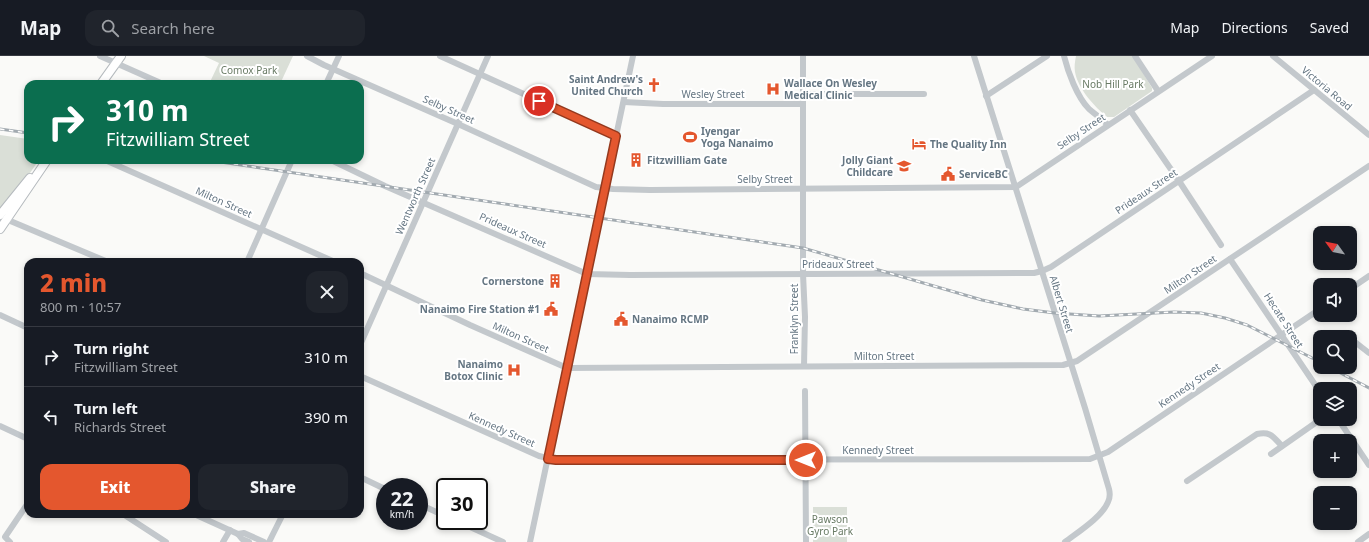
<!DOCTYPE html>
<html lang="en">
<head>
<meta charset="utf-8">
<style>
  body { margin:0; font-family:"Noto Sans",sans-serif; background:#20242c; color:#f1f3f6; height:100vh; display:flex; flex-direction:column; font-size:15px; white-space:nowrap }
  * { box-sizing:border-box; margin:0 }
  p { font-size:13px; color:#9ea1a6 }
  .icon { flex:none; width:22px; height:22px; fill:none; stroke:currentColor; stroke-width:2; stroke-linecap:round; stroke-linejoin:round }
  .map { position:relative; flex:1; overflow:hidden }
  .details { position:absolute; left:24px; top:202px; width:340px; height:260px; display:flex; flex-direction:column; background:#171b24; border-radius:12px; box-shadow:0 2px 6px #0003 }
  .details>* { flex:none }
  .guide { position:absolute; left:24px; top:24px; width:340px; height:84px; border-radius:12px; box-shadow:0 2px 6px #0003; background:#0b6e4f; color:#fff; overflow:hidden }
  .needle { width:26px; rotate:303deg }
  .controls { position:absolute; left:1313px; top:170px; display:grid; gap:8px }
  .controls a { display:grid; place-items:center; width:44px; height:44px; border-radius:8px; background:#171b24; box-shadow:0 2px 6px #0003; font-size:20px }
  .speed { position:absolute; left:376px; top:422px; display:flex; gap:8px; font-size:20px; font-weight:700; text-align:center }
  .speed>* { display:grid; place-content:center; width:52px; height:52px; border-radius:50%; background:#171b24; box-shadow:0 2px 6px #0003; line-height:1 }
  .speed small { font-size:10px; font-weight:400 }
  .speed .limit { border:2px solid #111; border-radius:6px; background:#fff; color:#111 }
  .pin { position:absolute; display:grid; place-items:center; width:34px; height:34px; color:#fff; margin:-17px; border:2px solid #fff; border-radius:50%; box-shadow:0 1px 4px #0007 }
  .me { position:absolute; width:44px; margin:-22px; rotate:270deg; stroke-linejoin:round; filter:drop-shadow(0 0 3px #0008) }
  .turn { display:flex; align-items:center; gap:14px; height:84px; padding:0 16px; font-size:18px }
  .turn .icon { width:52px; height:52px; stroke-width:2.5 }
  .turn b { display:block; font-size:28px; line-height:34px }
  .round { display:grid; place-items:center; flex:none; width:42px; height:42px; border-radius:12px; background:#20242c }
  .head { display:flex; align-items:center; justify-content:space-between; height:68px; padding:0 16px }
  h1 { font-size:24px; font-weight:800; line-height:30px; color:#e4572e }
  .action { display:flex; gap:8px; margin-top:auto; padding:8px 16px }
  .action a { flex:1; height:46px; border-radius:12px; background:#e4572e; color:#fff; font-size:16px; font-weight:800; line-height:46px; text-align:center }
  .action a+a { background:#20242c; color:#f1f3f6 }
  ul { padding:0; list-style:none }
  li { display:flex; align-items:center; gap:12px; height:60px; padding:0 16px; border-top:1px solid #363941 }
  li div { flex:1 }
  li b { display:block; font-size:15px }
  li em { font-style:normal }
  header { display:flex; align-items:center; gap:24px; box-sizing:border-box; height:56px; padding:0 20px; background:#171b24; border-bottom:1px solid #363941 }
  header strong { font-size:19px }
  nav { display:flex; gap:22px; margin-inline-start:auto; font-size:14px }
  .search { width:280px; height:36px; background:#20242c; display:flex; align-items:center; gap:10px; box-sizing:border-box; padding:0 14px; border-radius:12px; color:#9ea1a6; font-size:15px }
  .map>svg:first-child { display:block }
</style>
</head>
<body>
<header>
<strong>Map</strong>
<div class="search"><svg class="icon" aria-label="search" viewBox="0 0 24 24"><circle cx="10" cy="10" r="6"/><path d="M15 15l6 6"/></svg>Search here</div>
<nav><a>Map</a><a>Directions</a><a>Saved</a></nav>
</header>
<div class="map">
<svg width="1369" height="486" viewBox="0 0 1369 486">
  <rect width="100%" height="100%" fill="#fafaf8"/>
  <g fill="#dadfd7">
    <polygon points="204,0 293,0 280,28 209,28 219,7"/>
    <path d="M1076,0H1133L1152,32V35L1114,61H1107C1095,51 1078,33 1075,16C1074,11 1075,5 1076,0Z"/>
    <polygon points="0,79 28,83 28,104 39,104 0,160"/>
    <rect x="813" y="451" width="34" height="35"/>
  </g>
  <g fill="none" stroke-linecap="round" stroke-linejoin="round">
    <defs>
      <g id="major">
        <polyline points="101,28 121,0"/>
        <polyline points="0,159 30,122"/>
        <polyline points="0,173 47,104"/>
      </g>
    </defs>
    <use href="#major" stroke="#b5babe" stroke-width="10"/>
    <g stroke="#c3c8cc" stroke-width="6">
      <polyline points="100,0 163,28"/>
      <polyline points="307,0 324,9 458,68 596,131 613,133 650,134 1016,131 1212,0"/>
      <polyline points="440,0 616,80"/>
      <polyline points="803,0 803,218 805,261 804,310"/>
      <path d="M974,0L1085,352L1109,433C1110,437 1110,442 1108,446C1102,461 1078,476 1065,486"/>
      <path d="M1064,0C1068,16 1077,41 1089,53C1096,59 1102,63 1108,69"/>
      <polyline points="1135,0 1158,35"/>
      <polyline points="1273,0 1369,79"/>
      <polyline points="326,28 339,0"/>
      <polyline points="803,38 924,38"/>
      <polyline points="986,40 1047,0"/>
      <polyline points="624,46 663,48 803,48"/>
      <polyline points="1130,54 1179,125 1221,189"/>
      <polyline points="105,104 335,206"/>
      <polyline points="331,104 385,130 587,218 630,219 1034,217 1042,215 1051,211 1314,34"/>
      <polyline points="4,160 8,164 108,206"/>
      <polyline points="1230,203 1320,336"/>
      <polyline points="247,206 292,104"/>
      <polyline points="360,217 470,269 567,312 1063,309 1077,305 1369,110"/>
      <polyline points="1350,233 1369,220"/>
      <polyline points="0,259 28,272"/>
      <polyline points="1355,286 1369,297"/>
      <polyline points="360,289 488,0"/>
      <polyline points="360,320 539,400 556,404 1090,403 1108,396 1320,253"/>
      <polyline points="805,335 806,486"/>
      <polyline points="1338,363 1369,409"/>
      <polyline points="0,370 28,383"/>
      <polyline points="1271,398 1321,363"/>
      <polyline points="360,421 385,433"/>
      <path d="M1187,425L1257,378C1271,375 1273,381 1282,390"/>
      <polyline points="419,448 445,460"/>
      <polyline points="123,458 166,486"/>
      <polyline points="194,458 238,478 242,483 249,486"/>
      <polyline points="457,465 503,486"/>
      <polyline points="238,478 244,477 264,486"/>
      <polyline points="10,486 5,481 28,447"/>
      <polyline points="223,486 230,474"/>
      <polyline points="269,486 283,458"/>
      <polyline points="530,486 633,0"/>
      <polyline points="1358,486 1369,478"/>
    </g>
    <use href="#major" stroke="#fff" stroke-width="8"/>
    <defs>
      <g id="rail">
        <polyline points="0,73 28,77"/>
        <polyline points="207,104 803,192 982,244 1023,253 1055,257 1099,260 1174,256 1201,257 1225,262 1247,269 1320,306"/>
        <polyline points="1329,311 1369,332"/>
      </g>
    </defs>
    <use href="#rail" stroke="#a2aab0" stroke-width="3"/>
    <use href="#rail" stroke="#fff" stroke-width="1.5" stroke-dasharray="4.5" stroke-linecap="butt"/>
  </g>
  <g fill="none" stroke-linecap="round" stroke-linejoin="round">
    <defs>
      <polyline id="route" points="539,45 616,80 548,403 556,404 806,404"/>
    </defs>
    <use href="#route" stroke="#94391e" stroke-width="10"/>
    <use href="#route" stroke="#e4572e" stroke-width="7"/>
  </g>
  <defs>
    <symbol id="church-bare" viewBox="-9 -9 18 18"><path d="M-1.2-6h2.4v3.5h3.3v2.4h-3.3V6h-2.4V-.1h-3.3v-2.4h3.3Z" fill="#e4572e" stroke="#fff" stroke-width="2.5" paint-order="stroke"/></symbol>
    <symbol id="hospital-bare" viewBox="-9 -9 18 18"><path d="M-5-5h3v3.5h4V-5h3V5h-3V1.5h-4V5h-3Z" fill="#e4572e" stroke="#fff" stroke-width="2.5" paint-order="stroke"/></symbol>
    <symbol id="stadium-bare" viewBox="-9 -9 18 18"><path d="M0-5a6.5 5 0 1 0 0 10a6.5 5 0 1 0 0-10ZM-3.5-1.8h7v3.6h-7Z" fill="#e4572e" stroke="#fff" stroke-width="2.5" paint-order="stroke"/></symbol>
    <symbol id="hotel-bare" viewBox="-9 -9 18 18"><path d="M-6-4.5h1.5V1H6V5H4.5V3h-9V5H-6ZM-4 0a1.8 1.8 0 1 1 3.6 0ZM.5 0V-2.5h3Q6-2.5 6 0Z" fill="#e4572e" stroke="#fff" stroke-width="2.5" paint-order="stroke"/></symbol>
    <symbol id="building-bare" viewBox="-9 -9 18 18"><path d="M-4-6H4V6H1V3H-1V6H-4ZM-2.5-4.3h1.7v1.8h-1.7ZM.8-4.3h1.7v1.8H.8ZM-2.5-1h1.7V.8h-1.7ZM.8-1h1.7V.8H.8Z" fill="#e4572e" stroke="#fff" stroke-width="2.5" paint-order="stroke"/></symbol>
    <symbol id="school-bare" viewBox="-9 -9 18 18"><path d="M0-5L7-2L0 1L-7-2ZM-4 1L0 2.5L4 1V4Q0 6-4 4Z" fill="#e4572e" stroke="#fff" stroke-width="2.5" paint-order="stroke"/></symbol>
    <symbol id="civic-bare" viewBox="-9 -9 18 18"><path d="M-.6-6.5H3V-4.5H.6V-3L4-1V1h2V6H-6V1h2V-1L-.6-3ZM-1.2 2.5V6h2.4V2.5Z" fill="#e4572e" stroke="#fff" stroke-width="2.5" paint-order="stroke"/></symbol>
  </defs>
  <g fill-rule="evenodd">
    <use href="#church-bare" x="644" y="19" width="20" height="20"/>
    <use href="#hospital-bare" x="763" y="23" width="20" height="20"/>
    <use href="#stadium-bare" x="680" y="71" width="20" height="20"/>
    <use href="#hotel-bare" x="909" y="78" width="20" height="20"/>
    <use href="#building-bare" x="626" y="94" width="20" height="20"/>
    <use href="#school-bare" x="894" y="100" width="20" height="20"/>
    <use href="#civic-bare" x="938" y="108" width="20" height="20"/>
    <use href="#building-bare" x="545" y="215" width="20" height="20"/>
    <use href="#civic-bare" x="541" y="243" width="20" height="20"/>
    <use href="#civic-bare" x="611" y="253" width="20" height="20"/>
    <use href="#hospital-bare" x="504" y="304" width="20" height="20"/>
  </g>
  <g text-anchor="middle" stroke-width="4" stroke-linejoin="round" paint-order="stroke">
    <g font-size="10" fill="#687a64" stroke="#fff">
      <text x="249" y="18">Comox Park</text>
      <text x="1113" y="32">Nob Hill Park</text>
      <text x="830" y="467">Pawson<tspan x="830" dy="12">Gyro Park</tspan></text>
    </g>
    <g font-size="10" font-weight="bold" fill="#657683" stroke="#fff" text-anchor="start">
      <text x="643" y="27" text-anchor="end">Saint Andrew's<tspan x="643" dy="12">United Church</tspan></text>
      <text x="784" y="31">Wallace On Wesley<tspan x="784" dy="12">Medical Clinic</tspan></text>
      <text x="701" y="79">Iyengar<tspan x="701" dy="12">Yoga Nanaimo</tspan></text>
      <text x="930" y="92">The Quality Inn</text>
      <text x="647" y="108">Fitzwilliam Gate</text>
      <text x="893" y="108" text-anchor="end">Jolly Giant<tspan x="893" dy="12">Childcare</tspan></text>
      <text x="959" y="122">ServiceBC</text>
      <text x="544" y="229" text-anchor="end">Cornerstone</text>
      <text x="540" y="257" text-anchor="end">Nanaimo Fire Station #1</text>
      <text x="632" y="267">Nanaimo RCMP</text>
      <text x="503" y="312" text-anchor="end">Nanaimo<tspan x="503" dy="12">Botox Clinic</tspan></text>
    </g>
    <g font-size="10" fill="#657683" stroke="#fff">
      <text transform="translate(1327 32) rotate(40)" y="4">Victoria Road</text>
      <text x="713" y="42">Wesley Street</text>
      <text transform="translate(449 53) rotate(24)" y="4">Selby Street</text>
      <text transform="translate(1081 75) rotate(-34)" y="4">Selby Street</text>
      <text x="765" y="127">Selby Street</text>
      <text transform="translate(1146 135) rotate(-34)" y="4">Prideaux Street</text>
      <text transform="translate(415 140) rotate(-66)" y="4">Wentworth Street</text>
      <text transform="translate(224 146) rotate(24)" y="4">Milton Street</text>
      <text transform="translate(513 174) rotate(24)" y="4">Prideaux Street</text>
      <text x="838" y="212">Prideaux Street</text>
      <text transform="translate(1190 218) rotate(-34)" y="4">Milton Street</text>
      <text transform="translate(1062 248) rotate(73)" y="4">Albert Street</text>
      <text transform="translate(794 263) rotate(-90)" y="4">Franklyn Street</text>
      <text transform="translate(1284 264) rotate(57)" y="4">Hecate Street</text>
      <text transform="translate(521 281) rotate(24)" y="4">Milton Street</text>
      <text x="884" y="304">Milton Street</text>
      <text transform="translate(1189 329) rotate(-34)" y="4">Kennedy Street</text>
      <text transform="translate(502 373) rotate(24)" y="4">Kennedy Street</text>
      <text x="878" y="398">Kennedy Street</text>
    </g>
  </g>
</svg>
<div class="controls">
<a><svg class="needle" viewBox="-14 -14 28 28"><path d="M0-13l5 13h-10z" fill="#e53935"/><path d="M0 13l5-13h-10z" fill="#9ea1a6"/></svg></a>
<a><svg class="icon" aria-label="sound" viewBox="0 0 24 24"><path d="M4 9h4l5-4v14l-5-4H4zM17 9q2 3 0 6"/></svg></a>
<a><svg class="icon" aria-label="search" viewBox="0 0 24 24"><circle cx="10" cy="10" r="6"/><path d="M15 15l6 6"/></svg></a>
<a><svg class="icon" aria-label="layers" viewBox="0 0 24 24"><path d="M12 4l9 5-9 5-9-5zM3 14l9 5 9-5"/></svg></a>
<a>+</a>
<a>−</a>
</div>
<div class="speed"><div>22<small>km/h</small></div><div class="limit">30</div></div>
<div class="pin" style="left:539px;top:45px;background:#d93025"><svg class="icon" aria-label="arrive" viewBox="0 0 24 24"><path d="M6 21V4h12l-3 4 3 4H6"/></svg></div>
<svg class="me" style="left:806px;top:404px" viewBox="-20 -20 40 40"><circle r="17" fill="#e4572e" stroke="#fff" stroke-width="3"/><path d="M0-11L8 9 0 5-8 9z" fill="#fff"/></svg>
<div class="guide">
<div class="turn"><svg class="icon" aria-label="right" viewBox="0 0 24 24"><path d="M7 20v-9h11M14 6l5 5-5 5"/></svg><div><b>310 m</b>Fitzwilliam Street</div></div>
</div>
<section class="details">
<div class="head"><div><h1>2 min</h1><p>800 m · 10:57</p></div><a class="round"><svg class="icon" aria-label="close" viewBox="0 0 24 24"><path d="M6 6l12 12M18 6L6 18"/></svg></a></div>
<ul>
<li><svg class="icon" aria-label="right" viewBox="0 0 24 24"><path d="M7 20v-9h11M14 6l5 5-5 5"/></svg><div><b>Turn right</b><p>Fitzwilliam Street</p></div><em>310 m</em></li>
<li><svg class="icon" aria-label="left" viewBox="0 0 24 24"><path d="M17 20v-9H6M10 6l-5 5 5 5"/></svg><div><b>Turn left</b><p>Richards Street</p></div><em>390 m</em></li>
</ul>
<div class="action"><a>Exit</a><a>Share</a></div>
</section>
</div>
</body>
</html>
